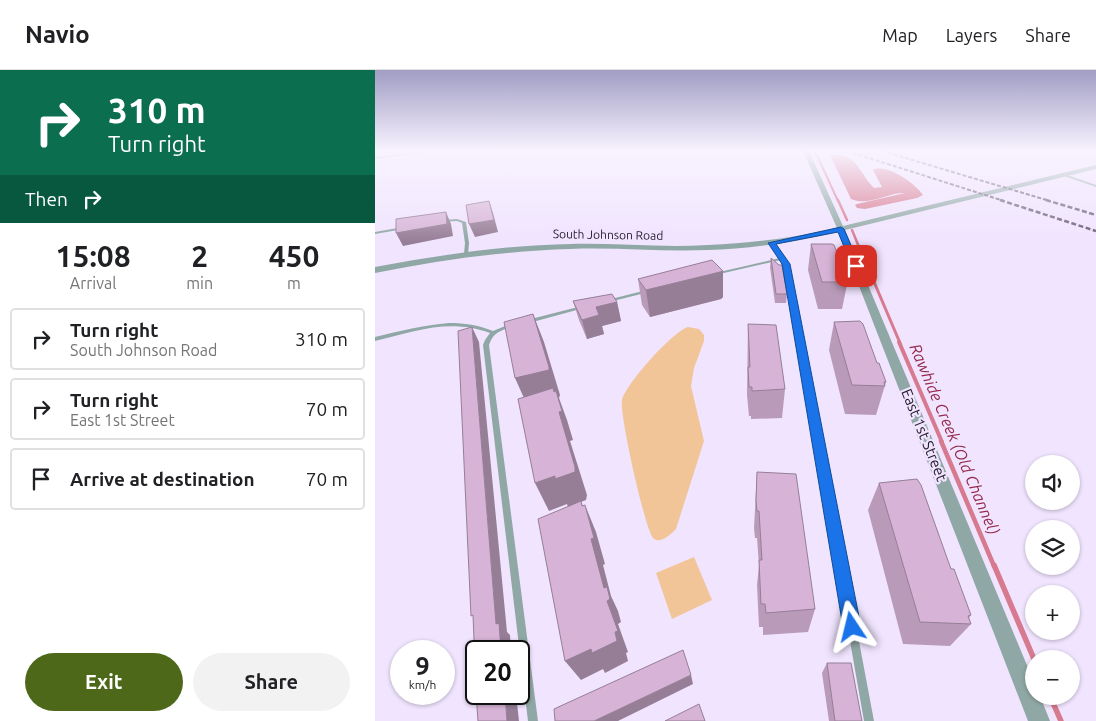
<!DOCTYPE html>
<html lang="en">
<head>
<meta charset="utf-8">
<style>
  body { margin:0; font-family:Ubuntu,sans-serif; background:#f2f2f2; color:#202124; height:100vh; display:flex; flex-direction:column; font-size:19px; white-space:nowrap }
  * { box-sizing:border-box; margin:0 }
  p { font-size:16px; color:#757577 }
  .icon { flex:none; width:28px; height:28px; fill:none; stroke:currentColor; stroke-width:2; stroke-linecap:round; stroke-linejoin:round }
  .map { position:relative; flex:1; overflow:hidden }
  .details { display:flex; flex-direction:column; background:#fff; width:375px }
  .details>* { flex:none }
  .guide { background:#0b6e4f; color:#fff; overflow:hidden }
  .tools { position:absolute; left:650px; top:385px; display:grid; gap:10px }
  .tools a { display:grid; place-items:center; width:55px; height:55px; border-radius:50%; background:#fff; box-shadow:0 1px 4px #0004; font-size:25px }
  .speed { position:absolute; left:15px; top:570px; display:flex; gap:10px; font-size:25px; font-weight:700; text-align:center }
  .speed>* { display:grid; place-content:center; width:65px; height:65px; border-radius:50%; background:#fff; box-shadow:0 1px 4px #0004; line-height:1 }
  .speed small { font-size:12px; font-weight:400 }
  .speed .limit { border:2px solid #111; border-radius:8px; background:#fff; color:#111 }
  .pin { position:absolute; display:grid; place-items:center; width:42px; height:42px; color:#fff; margin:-21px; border-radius:10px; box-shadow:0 2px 8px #0006 }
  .me { position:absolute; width:55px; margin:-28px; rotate:350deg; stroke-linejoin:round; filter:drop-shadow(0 0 4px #0008) }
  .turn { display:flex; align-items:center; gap:18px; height:105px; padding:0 25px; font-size:22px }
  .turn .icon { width:65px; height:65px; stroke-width:2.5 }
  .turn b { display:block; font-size:35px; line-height:42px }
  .then { display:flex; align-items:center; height:48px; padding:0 25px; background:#0003; gap:10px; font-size:19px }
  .eta { display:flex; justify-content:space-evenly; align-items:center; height:85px; text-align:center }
  .eta b { font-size:30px; font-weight:600; line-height:35px }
  .button { display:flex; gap:10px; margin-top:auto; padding:10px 25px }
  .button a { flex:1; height:58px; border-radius:30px; background:#4e681a; color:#fff; font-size:20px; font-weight:600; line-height:58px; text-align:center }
  .button a+a { background:#f2f2f2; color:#202124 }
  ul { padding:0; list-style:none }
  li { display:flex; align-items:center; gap:15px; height:62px; margin:0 10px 8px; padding:0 15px; border:2px solid #e0e0e0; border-radius:5px }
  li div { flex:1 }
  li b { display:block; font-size:19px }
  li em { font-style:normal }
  header { display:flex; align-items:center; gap:30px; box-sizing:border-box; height:70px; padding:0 25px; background:#fff; border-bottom:1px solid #e0e0e0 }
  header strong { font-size:24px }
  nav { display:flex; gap:28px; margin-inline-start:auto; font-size:18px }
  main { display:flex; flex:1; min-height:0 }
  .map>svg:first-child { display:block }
</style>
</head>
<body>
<header>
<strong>Navio</strong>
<nav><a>Map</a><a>Layers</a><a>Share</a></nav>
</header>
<main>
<section class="details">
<div class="guide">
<div class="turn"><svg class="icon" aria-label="right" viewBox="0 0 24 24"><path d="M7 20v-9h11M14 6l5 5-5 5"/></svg><div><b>310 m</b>Turn right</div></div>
<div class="then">Then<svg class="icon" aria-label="right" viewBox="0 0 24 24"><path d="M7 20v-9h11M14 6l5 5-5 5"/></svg></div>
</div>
<div class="eta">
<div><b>15:08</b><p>Arrival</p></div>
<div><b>2</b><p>min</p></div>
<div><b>450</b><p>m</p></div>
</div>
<ul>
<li><svg class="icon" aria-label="right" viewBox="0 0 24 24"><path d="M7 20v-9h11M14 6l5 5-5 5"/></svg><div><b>Turn right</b><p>South Johnson Road</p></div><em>310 m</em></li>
<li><svg class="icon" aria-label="right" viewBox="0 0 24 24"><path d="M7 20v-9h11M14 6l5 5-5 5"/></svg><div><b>Turn right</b><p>East 1st Street</p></div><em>70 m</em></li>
<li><svg class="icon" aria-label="arrive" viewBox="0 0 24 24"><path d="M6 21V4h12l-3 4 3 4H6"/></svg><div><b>Arrive at destination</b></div><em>70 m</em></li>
</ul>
<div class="button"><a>Exit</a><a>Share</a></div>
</section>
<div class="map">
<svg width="721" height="651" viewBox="0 0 721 651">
  <rect width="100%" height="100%" fill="#f0e4fe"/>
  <g fill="#f2c599">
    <path d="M313,257L324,259L329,265V271L319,298L316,316L329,371L301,459C296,464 285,475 278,468C270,459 244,343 247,330C251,314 297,262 313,257Z"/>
    <polygon points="319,487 337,530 297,549 281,503"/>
  </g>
  <path fill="#d77a8f" d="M455,85C482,82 484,103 499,118L507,117L498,100C511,93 540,113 548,125L542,128L490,139L482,138L480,135L482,134L530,123C513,122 493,137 476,129Z"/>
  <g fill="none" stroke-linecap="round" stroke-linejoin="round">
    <polyline stroke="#d77a8f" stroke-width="2" points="440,81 463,131"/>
    <g stroke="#d77a8f" stroke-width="2.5">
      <polyline points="463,130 472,150"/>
      <polyline points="477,160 491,194"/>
    </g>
    <polyline stroke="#d77a8f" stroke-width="3" points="491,193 525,273"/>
    <polyline stroke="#d77a8f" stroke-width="4" points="524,272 567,372"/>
    <polyline stroke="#d77a8f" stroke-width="4.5" points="566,371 619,496"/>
    <g stroke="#d77a8f" stroke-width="5.5">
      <polyline points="619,495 659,589"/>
      <polyline points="675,626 686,651"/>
    </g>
    <g fill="#90a8a5" fill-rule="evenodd">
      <polygon points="53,81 59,81 0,89 0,87"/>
      <polygon points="689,104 721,115 721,117 689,106"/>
      <polygon points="82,149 91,152 94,173 93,185 89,184 90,173 87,153 82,151 68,152 66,151 68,150"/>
      <polygon points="28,157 30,158 29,159 0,164 0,162"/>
      <polygon points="396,172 398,172 408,187 411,187 411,188 410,189 413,194 499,651 489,651 409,194 406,190 340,205 338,204 340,203 405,188 395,173"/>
      <polygon points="272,220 274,221 274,222 234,232 232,231 232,230"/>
      <polygon points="207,236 209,236 209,238 154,253 151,251 152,250"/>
      <path d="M74,253C90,253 103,255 118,261L135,254L137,253L140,255C128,261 119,260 114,275L163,651H153L108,275L110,270L115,263C75,248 40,261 0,271V267C25,261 49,255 74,253Z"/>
    </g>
    <path fill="#90a8a5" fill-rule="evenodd" d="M428,81H434L468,156L721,95V99L470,160L659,612V626H665L675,651H653L463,162C420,172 376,179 332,180C287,182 241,177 195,179C129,181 65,190 0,203V197C65,185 130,175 196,174C242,173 288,178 333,175C377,173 419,168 462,158Z"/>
    <g stroke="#675d71" stroke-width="2" stroke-dasharray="4 2" stroke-linecap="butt">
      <polyline points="472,81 629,131"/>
      <polyline points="507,81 675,131"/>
    </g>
    <g stroke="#675d71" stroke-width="2.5" stroke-dasharray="5 2.5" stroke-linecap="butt">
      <polyline points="625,130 721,161"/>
      <polyline points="671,130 721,145"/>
    </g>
  </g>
  <g fill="#b99bb9">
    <polygon points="436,174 473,210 467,239 443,239 433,200"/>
    <polygon points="396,188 404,195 412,224 411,233 400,233 395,197"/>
    <polygon points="263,209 348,227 346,229 275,247 267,235"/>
    <polygon points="198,231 242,232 246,251 227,256 229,264 212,269 204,250"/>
    <polygon points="459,252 502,293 511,312 501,345 470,344 454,280"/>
    <polygon points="373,254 410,319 407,348 376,349 376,346 374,346 372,325"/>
    <polygon points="382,402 440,539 433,562 388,565 388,557 384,557 382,515 384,495 382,468 380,468 379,458"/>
    <polygon points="504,413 576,499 596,545 594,548 596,554 575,576 528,574 493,440"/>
    <polygon points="452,593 487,651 454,651 447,603"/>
  </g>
  <g fill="#967e96">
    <polygon points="114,131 118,143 123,162 100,167 94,154"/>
    <polygon points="71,142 76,154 78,166 28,176 21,163"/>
    <polygon points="348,201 348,227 346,229 275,247 271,220"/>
    <polygon points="242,232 246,251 227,256 229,264 212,269 207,250 221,237"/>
    <polygon points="158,244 169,272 185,325 184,328 192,350 198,370 195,371 212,425 211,430 206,432 215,453 210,435 221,462 230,494 228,495 236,526 243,541 246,552 243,554 253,582 251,583 253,591 230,603 228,599 206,610 190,591 193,437 192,434 174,441 160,413 184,342 153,337 140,308"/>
    <polygon points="97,257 104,272 132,562 135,565 136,581 126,581 121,554"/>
    <polygon points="316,605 318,614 243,651 219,651"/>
    <polygon points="130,624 141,624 144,651 132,651"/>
  </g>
  <g fill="#d7b4d7" stroke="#967e96">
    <polygon points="114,131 119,150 94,154 91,135"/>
    <polygon points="71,142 72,154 21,163 21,149"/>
    <polygon points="436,174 457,174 459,175 473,210 471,210 472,212 447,212"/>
    <polygon points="396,188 404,195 407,195 412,224 401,224"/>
    <polygon points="337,190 348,201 345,202 271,220 263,209"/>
    <polygon points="237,224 242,232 221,237 224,245 207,250 198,231"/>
    <polygon points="158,244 174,297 174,300 140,308 129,252"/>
    <polygon points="485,251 488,254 502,293 504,293 511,312 509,312 510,316 477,315 459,252"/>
    <polygon points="373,254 401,255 410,319 377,321 377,317 374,317 373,297 375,297"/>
    <polygon points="97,257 121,554 124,553 126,581 101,581 101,619 98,545 96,546 83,261"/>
    <polygon points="178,318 179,322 181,321 187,341 184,342 200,397 200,402 180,409 180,406 160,413 143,329"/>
    <polygon points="382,402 421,404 440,539 391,543 390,534 386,534 384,490 387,490 384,441 382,441 381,431"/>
    <polygon points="542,409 546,415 576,499 579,499 596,545 593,546 596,554 545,552 504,413"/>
    <polygon points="206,431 207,436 210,435 219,468 216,469 229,518 232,517 235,529 232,531 243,561 240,562 242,571 217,583 216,579 190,591 163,449"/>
    <polygon points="308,580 316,605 219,651 180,651 179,639"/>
    <polygon points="452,593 476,593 487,651 460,651"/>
    <polygon points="101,624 130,624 132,651 103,651"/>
    <polygon points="324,634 330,651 290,651"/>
  </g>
  <linearGradient id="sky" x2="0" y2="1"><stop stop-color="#a19dc4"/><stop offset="0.47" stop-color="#f8f3ff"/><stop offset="1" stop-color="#f8f3ff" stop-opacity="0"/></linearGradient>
  <rect width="721" height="172" fill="url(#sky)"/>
  <polygon fill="#1a73e8" stroke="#114b97" points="466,157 469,159 485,196 483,197 477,196 463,162 401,174 415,194 486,557 483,563 477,565 471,563 468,557 407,194 393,173"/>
  <g text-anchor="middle" stroke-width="4.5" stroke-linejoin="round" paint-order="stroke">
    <g font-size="12" fill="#221a2a" stroke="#f0e4fe">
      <text transform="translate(233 165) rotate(1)" y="4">South Johnson Road</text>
    </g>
    <g font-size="15" fill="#221a2a" stroke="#f0e4fe">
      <text transform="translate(549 365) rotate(68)" y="5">East 1st Street</text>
    </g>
    <g font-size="16" font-style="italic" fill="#95274a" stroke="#f0e4fe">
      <text transform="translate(580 369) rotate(67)" y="6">Rawhide Creek (Old Channel)</text>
    </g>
  </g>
</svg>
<div class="tools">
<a><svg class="icon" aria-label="sound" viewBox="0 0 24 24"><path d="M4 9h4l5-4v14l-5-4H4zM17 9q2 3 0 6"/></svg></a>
<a><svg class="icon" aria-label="layers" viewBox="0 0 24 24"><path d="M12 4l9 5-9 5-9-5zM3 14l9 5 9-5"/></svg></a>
<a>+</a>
<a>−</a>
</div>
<div class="speed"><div>9<small>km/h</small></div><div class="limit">20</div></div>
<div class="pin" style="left:481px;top:196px;background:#d93025"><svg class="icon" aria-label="arrive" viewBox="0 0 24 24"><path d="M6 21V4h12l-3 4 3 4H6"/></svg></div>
<svg class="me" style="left:477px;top:557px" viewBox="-20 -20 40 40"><path d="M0-17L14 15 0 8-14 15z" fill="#1a73e8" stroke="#fff" stroke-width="4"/></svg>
</div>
</main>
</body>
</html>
